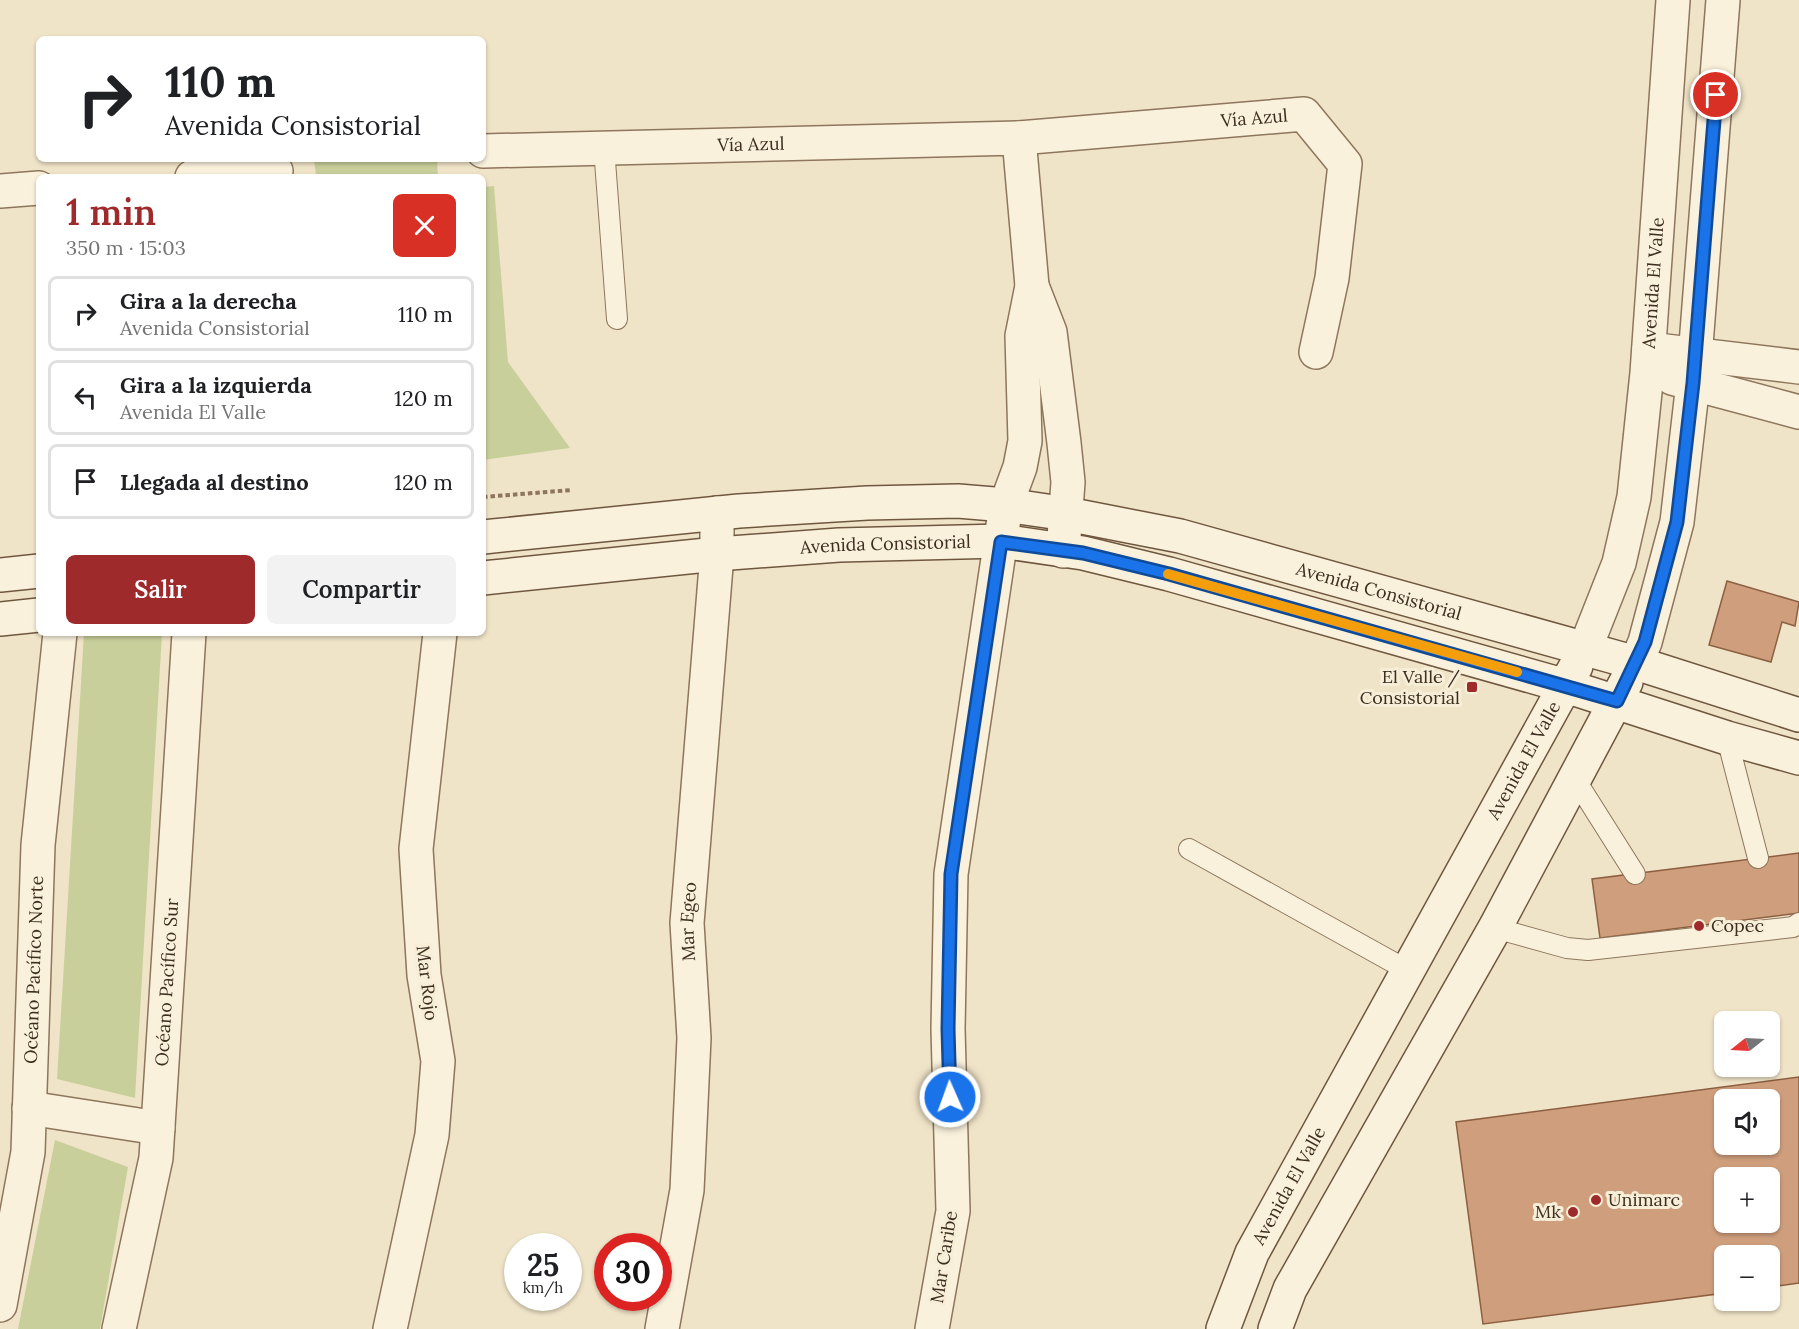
<!DOCTYPE html>
<html lang="es">
<head>
<meta charset="utf-8">
<style>
  body { margin:0; font-family:Lora,serif; background:#f2f2f2; color:#202124; height:100vh; display:flex; flex-direction:column; font-size:22px; white-space:nowrap }
  * { box-sizing:border-box; margin:0 }
  p { font-size:20px; color:#757577 }
  .icon { flex:none; width:33px; height:33px; fill:none; stroke:currentColor; stroke-width:2; stroke-linecap:round; stroke-linejoin:round }
  .map { position:relative; flex:1; overflow:hidden }
  .details { position:absolute; left:36px; top:174px; width:450px; height:462px; display:flex; flex-direction:column; background:#fff; border-radius:9px; box-shadow:0 2px 4px #0004 }
  .details>* { flex:none }
  .hud { position:absolute; left:36px; top:36px; width:450px; height:126px; border-radius:9px; box-shadow:0 2px 4px #0004; background:#fff; color:#202124; overflow:hidden }
  .needle { width:39px; rotate:252deg }
  .buttons { position:absolute; left:1714px; top:1011px; display:grid; gap:12px }
  .buttons a { display:grid; place-items:center; width:66px; height:66px; border-radius:9px; background:#fff; box-shadow:0 2px 4px #0004; font-size:30px }
  .speed { position:absolute; left:504px; top:1233px; display:flex; gap:12px; font-size:30px; font-weight:700; text-align:center }
  .speed>* { display:grid; place-content:center; width:78px; height:78px; border-radius:50%; background:#fff; box-shadow:0 2px 4px #0004; line-height:1 }
  .speed small { font-size:15px; font-weight:400 }
  .speed .limit { border:9px solid #d22; background:#fff; color:#111 }
  .pin { position:absolute; display:grid; place-items:center; width:51px; height:51px; color:#fff; margin:-26px; border:3px solid #fff; border-radius:50%; box-shadow:0 2px 6px #0007 }
  .me { position:absolute; width:66px; margin:-33px; rotate:358deg; stroke-linejoin:round; filter:drop-shadow(0 0 4px #0008) }
  .turn { display:flex; align-items:center; gap:21px; height:126px; padding:0 30px; font-size:27px }
  .turn .icon { width:78px; height:78px; stroke-width:2.5 }
  .turn b { display:block; font-size:42px; line-height:51px }
  .round { display:grid; place-items:center; flex:none; width:63px; height:63px; border-radius:9px; background:#f2f2f2 }
  .head { display:flex; align-items:center; justify-content:space-between; height:102px; padding:0 30px }
  h1 { font-size:36px; font-weight:600; line-height:45px; color:#9e2a2b }
  .action { display:flex; gap:12px; margin-top:auto; padding:12px 30px }
  .action a { flex:1; height:69px; border-radius:9px; background:#9e2a2b; color:#fff; font-size:24px; font-weight:600; line-height:69px; text-align:center }
  .action a+a { background:#f2f2f2; color:#202124 }
  ul { padding:0; list-style:none }
  li { display:flex; align-items:center; gap:18px; height:75px; margin:0 12px 9px; padding:0 18px; border:3px solid #e0e0e0; border-radius:9px }
  li div { flex:1 }
  li b { display:block; font-size:22px }
  li em { font-style:normal }
  .map>svg:first-child { display:block }
</style>
</head>
<body>
<div class="map">
<svg width="1799" height="1329" viewBox="0 0 1799 1329">
  <rect width="100%" height="100%" fill="#f0e4c8"/>
  <g fill="#c9cf9b">
    <polygon points="314,159 437,159 438,177 316,177"/>
    <polygon points="494,186 508,362 570,448 483,460 483,187"/>
    <polygon points="84,633 162,633 135,1098 57,1079"/>
    <polygon points="55,1140 128,1167 100,1329 18,1329"/>
  </g>
  <g fill="#cf9f7d" stroke="#8d5f41" stroke-width="1.5" fill-rule="evenodd">
    <polygon points="1727,581 1799,602 1795,626 1782,622 1771,662 1709,645"/>
    <polygon points="1799,853 1799,913 1600,938 1592,879"/>
    <path d="M1799,1077V1283L1770,1287V1256H1725V1293L1483,1324L1456,1122ZM1725,1100H1770V1144H1725ZM1725,1178H1770V1222H1725Z"/>
  </g>
  <g fill="none" stroke-linecap="round" stroke-linejoin="round">
    <defs>
      <g id="lane">
        <polyline points="604,148 617,319"/>
        <polyline points="1727,738 1758,858"/>
        <polyline points="1575,779 1635,874"/>
        <polyline points="1189,849 1407,970"/>
        <polyline points="1495,928 1567,948 1588,950 1776,929 1793,927 1799,923"/>
      </g>
      <g id="street">
        <path id="s1" d="M1019,138L1304,114L1345,164L1332,278L1316,352"/>
        <path id="s2" d="M483,151L1019,138L1032,286L1022,336L1025,441L1020,467L1006,505L951,874L948,1029L953,1211L932,1329"/>
        <polyline points="192,177 276,171"/>
        <polyline points="0,191 39,188"/>
        <polyline points="1032,286 1050,332 1064,443 1068,482 1063,551"/>
        <polyline points="1649,349 1799,367"/>
        <polyline points="1672,378 1799,412"/>
        <path id="s3" d="M1585,649L1619,563L1634,497L1647,373L1673,0"/>
        <polyline points="1636,663 1645,642 1677,522 1693,383 1723,0"/>
        <polyline points="29,1108 158,1128"/>
        <path id="s4" d="M0,1305L28,1152L38,845L60,633"/>
        <path id="s5" d="M119,1329L156,1158L189,633"/>
        <polyline points="390,1329 432,1135 438,1061 424,975 416,849 440,633"/>
        <path id="s6" d="M662,1329L687,1190L694,1038L687,923L717,554V513"/>
      </g>
      <g id="secondary">
        <path id="s7" d="M483,537L739,511L867,503L958,501L1006,505L1067,514L1180,536L1636,663L1799,715"/>
        <polyline points="0,575 39,571"/>
        <path id="s8" d="M483,578L717,554L839,545L1001,541L1083,553L1169,574L1566,686L1727,738L1799,758"/>
        <polyline points="0,619 39,615"/>
        <path id="s9" d="M1223,1329L1252,1253L1576,666"/>
        <polyline points="1275,1329 1290,1289 1495,928 1626,682"/>
      </g>
    </defs>
    <use href="#lane" stroke="#8d765c" stroke-width="22"/>
    <use href="#street" stroke="#8d765c" stroke-width="36"/>
    <use href="#secondary" stroke="#6f573f" stroke-width="36"/>
    <polyline stroke="#8d765c" stroke-width="4" stroke-dasharray="4.5 3" stroke-linecap="butt" points="483,497 572,490"/>
    <use href="#lane" stroke="#faf1dc" stroke-width="20"/>
    <use href="#street" stroke="#faf1dc" stroke-width="33"/>
    <use href="#secondary" stroke="#faf1dc" stroke-width="33"/>
  </g>
  <g fill="none" stroke-linecap="round" stroke-linejoin="round">
    <defs>
      <polyline id="route" points="950,1097 948,1029 951,874 1001,542 1083,553 1169,574 1617,701 1645,642 1677,522 1693,383 1716,95"/>
    </defs>
    <use href="#route" stroke="#114b97" stroke-width="15"/>
    <use href="#route" stroke="#1a73e8" stroke-width="10"/>
    <polyline stroke="#f59e0b" stroke-width="10" points="1168,574 1517,672"/>
  </g>
  <g fill="#9e2a2b" stroke="#f7eed8" stroke-width="2">
    <rect x="1466" y="681" width="12" height="12" rx="3"/>
    <circle cx="1699" cy="926" r="6"/>
    <circle cx="1596" cy="1200" r="6"/>
    <circle cx="1573" cy="1212" r="6"/>
  </g>
  <g text-anchor="middle" stroke-width="6" stroke-linejoin="round" paint-order="stroke">
    <g font-size="18" fill="#3d2e20" stroke="#f7eed8">
      <text dy="6" stroke="none"><textPath href="#s1" startOffset="236">Vía Azul</textPath></text>
      <text dy="6" stroke="none"><textPath href="#s2" startOffset="268">Vía Azul</textPath></text>
      <text dy="6" stroke="none"><textPath href="#s3" startOffset="375">Avenida El Valle</textPath></text>
      <text dy="6" stroke="none"><textPath href="#s8" startOffset="404">Avenida Consistorial</textPath></text>
      <text dy="6" stroke="none"><textPath href="#s7" startOffset="908">Avenida Consistorial</textPath></text>
      <text dy="6" stroke="none"><textPath href="#s9" startOffset="644">Avenida El Valle</textPath></text>
      <text dy="6" stroke="none"><textPath href="#s6" startOffset="410">Mar Egeo</textPath></text>
      <text dy="6" stroke="none"><textPath href="#s4" startOffset="338">Océano Pacífico Norte</textPath></text>
      <text dy="6" stroke="none"><textPath href="#s5" startOffset="351">Océano Pacífico Sur</textPath></text>
      <text transform="translate(427 983) rotate(83)" y="6">Mar Rojo</text>
      <text dy="6" stroke="none"><textPath href="#s9" startOffset="158">Avenida El Valle</textPath></text>
      <text transform="translate(944 1257) rotate(-81)" y="6">Mar Caribe</text>
    </g>
    <g font-size="18" fill="#3d2e20" stroke="#f7eed8" text-anchor="end">
      <text x="1460" y="683">El Valle /<tspan x="1460" dy="21">Consistorial</tspan></text>
      <text x="1711" y="932" text-anchor="start">Copec</text>
      <text x="1608" y="1206" text-anchor="start">Unimarc</text>
      <text x="1561" y="1218">Mk</text>
    </g>
  </g>
</svg>
<div class="buttons">
<a><svg class="needle" viewBox="-14 -14 28 28"><path d="M0-13l5 13h-10z" fill="#e53935"/><path d="M0 13l5-13h-10z" fill="#757577"/></svg></a>
<a><svg class="icon" aria-label="sound" viewBox="0 0 24 24"><path d="M4 9h4l5-4v14l-5-4H4zM17 9q2 3 0 6"/></svg></a>
<a>+</a>
<a>−</a>
</div>
<div class="speed"><div>25<small>km/h</small></div><div class="limit">30</div></div>
<div class="pin" style="left:1716px;top:95px;background:#d93025"><svg class="icon" aria-label="arrive" viewBox="0 0 24 24"><path d="M6 21V4h12l-3 4 3 4H6"/></svg></div>
<svg class="me" style="left:950px;top:1097px" viewBox="-20 -20 40 40"><circle r="17" fill="#1a73e8" stroke="#fff" stroke-width="3"/><path d="M0-11L8 9 0 5-8 9z" fill="#fff"/></svg>
<div class="hud">
<div class="turn"><svg class="icon" aria-label="right" viewBox="0 0 24 24"><path d="M7 20v-9h11M14 6l5 5-5 5"/></svg><div><b>110 m</b>Avenida Consistorial</div></div>
</div>
<section class="details">
<div class="head"><div><h1>1 min</h1><p>350 m · 15:03</p></div><a class="round" style="background:#d93025;color:#fff"><svg class="icon" aria-label="close" viewBox="0 0 24 24"><path d="M6 6l12 12M18 6L6 18"/></svg></a></div>
<ul>
<li><svg class="icon" aria-label="right" viewBox="0 0 24 24"><path d="M7 20v-9h11M14 6l5 5-5 5"/></svg><div><b>Gira a la derecha</b><p>Avenida Consistorial</p></div><em>110 m</em></li>
<li><svg class="icon" aria-label="left" viewBox="0 0 24 24"><path d="M17 20v-9H6M10 6l-5 5 5 5"/></svg><div><b>Gira a la izquierda</b><p>Avenida El Valle</p></div><em>120 m</em></li>
<li><svg class="icon" aria-label="arrive" viewBox="0 0 24 24"><path d="M6 21V4h12l-3 4 3 4H6"/></svg><div><b>Llegada al destino</b></div><em>120 m</em></li>
</ul>
<div class="action"><a>Salir</a><a>Compartir</a></div>
</section>
</div>
</body>
</html>
